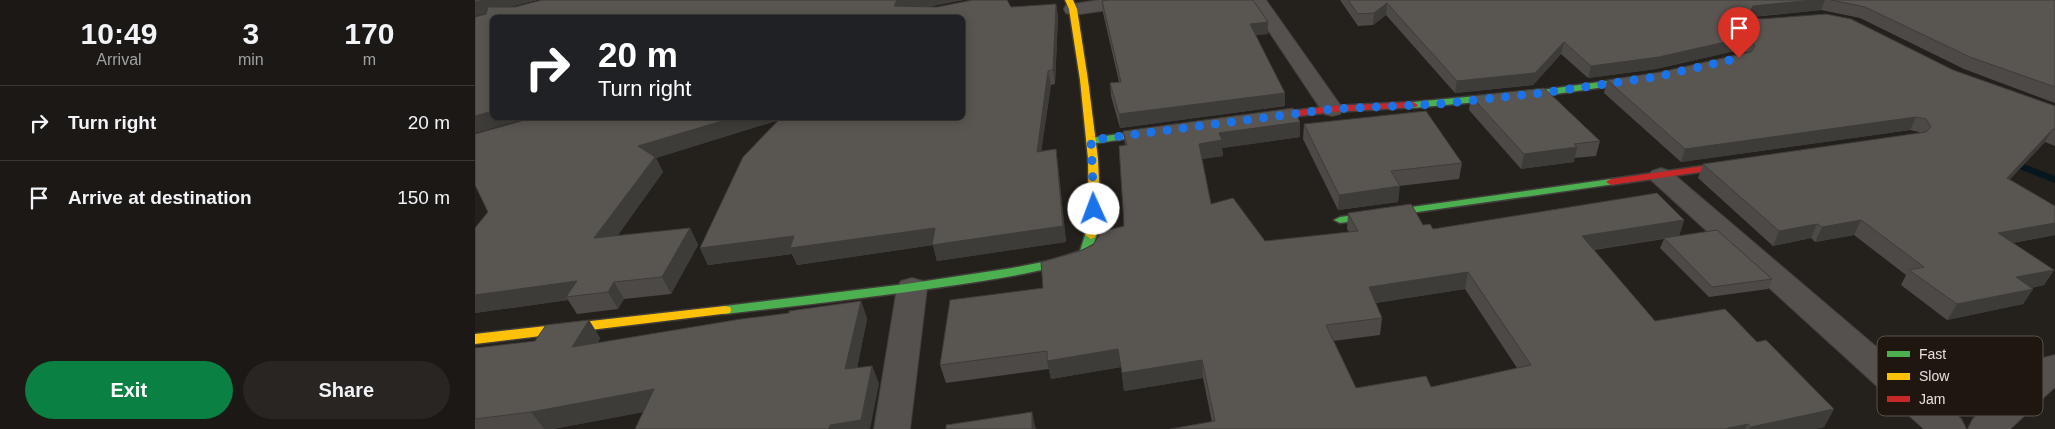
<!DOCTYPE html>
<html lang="en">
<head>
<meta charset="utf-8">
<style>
  body { margin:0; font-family:Arial,sans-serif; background:#282522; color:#f1f3f6; height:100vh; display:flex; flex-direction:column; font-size:19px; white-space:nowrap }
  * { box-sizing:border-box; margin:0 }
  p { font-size:16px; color:#a0a0a0 }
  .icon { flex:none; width:28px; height:28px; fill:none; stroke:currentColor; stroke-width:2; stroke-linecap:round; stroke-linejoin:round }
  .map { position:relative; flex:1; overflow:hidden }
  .panel { display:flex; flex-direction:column; background:#1b1815; width:475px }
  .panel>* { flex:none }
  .top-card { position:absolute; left:15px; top:15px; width:475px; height:105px; border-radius:8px; box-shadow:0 2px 12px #0003,0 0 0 1px #393734; background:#202124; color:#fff; overflow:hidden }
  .pin { position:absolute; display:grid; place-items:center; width:42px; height:42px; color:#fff; margin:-51px -21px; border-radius:50% 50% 50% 0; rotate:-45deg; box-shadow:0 0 5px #0007 }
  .pin .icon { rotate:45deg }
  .me { position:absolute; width:55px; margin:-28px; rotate:358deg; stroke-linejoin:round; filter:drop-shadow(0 0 4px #0008) }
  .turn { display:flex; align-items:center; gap:18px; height:105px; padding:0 25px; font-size:22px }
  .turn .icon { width:65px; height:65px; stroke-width:2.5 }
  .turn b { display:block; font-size:35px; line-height:42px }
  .eta { display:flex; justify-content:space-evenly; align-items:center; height:85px; text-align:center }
  .eta b { font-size:30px; font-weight:700; line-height:35px }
  .action { display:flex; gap:10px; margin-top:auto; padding:10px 25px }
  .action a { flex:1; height:58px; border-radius:30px; background:#0b8043; color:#fff; font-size:20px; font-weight:700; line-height:58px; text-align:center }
  .action a+a { background:#282522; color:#f1f3f6 }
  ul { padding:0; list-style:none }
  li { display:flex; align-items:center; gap:15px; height:75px; padding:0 25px; border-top:1px solid #393734 }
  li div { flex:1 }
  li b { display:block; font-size:19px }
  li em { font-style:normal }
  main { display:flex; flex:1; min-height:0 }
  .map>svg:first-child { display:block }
</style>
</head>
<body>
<main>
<section class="panel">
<div class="eta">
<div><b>10:49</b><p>Arrival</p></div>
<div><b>3</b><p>min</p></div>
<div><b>170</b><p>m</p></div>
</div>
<ul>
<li><svg class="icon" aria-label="right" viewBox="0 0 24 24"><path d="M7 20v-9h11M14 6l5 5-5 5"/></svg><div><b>Turn right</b></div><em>20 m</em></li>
<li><svg class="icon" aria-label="arrive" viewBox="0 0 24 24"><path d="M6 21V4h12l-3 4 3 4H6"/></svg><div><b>Arrive at destination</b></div><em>150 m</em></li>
</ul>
<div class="action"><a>Exit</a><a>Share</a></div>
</section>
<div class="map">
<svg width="1580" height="429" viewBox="0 0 1580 429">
  <rect width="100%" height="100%" fill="#24201c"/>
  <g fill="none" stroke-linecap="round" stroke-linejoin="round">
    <polygon fill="#05161e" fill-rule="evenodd" points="1533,158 1580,176 1580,183 1529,163 1528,161"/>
    <defs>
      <g id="street">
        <polygon points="625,0 678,0 675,4 669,5 598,15 591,13 589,9 591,5"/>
        <polygon points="773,0 791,0 868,109 865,114 857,116 849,114"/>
        <polygon points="1186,168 1195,171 1486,419 1491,429 1449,429 1177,181 1173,176 1177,171"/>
        <polygon points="437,278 448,281 452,288 435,429 399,429 422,288 426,281"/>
        <polygon points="1580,355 1580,387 1535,429 1493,429 1498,419 1568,358"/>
      </g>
      <g id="fast">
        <polygon points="1168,76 1172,79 1171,81 1067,96 938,108 933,105 938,102 1067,90"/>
        <polygon points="686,128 691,131 689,133 616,144 611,141 616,138"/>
        <polygon points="1136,179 1140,180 1141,182 1140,184 865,223 859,220 865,217"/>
        <path d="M616,231L622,235L614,256C571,272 526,278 481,285C404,297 327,305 250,314L245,313L244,310L245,307L250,306L431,284L537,268L578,260L605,251L610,235Z"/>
      </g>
      <g id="slow">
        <polygon points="590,0 598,0 602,9 613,80 623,159 626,225 620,237 616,239 610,235 614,225 613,159 605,80 594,9"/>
        <polygon points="250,306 255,307 256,310 255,313 0,344 0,334"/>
      </g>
      <g id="jam">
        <polygon points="938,102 943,105 941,107 857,112 783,121 778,118 783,115 857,106"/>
        <polygon points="1263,161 1268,164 1267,166 1136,185 1131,182 1136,179"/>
      </g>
    </defs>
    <use href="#street" stroke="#413d3a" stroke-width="2"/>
    <use href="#fast" stroke="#413d3a" stroke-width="3"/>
    <use href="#slow" stroke="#413d3a" stroke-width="3"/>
    <use href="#jam" stroke="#413d3a" stroke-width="3"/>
    <use href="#street" fill="#54514e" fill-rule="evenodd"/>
    <use href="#fast" fill="#4caf50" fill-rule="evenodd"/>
    <use href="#slow" fill="#ffc107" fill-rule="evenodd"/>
    <use href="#jam" fill="#c62828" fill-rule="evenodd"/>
  </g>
  <g fill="#4d4946" fill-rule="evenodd">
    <polygon points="0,0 62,0 35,7 40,7 67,0 488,0 452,7 462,7 498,0 532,0 536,7 581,4 583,17 580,84 576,85 566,151 581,149 583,165 591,242 462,261 458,245 322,265 317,254 233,265 225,248 268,157 303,120 181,158 188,172 142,236 215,228 223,245 196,294 149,299 143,309 102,314 93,300 0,313 0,228 13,212 1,186 0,186 0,134 57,118 488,118 488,18 18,18 18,118 53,118 0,133 0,17 11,14 12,13 0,16"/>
    <polygon points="865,0 1580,0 1580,103 1489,69 1385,18 1346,10 1278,17 1478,70 1580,106 1580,146 1570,142 1535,179 1580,235 1538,243 1579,270 1569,285 1556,288 1558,289 1548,304 1472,320 1426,285 1431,275 1379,235 1340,242 1336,238 1298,246 1223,178 1228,164 1445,133 1444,132 1435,130 1206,162 1129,93 1132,80 1185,72 1272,52 1264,50 1181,69 1113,78 1086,54 1058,85 980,93 911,15 898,25 883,26"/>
    <polygon points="627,1 793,34 781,35 810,106 645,128 636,96 635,83 644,82 628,13"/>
    <polygon points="996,96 1125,141 1121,156 1099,158 1099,162 1046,169 994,110"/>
    <polygon points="829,124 987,163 984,179 924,186 923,202 863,210 828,139"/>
    <path d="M648,131L825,137L747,148L748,156L727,159L736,204L790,241L874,232L872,229L873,213L948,225L958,229L1209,220L1204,236L1297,279L1293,289L1234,297L1185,248L1189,239L1119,250L1180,321L1282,342L1359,409L1349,427L1340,429H695L737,422L728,378L649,391L646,367L576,379L574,369L471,383L465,365L568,288L605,251L649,226L650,145ZM990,289L1042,368L956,387L881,388L858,341L905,335L907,318L901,303Z"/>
    <polygon points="386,301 392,319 382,368 397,366 404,384 168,412 78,429 0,429 0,348 60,341 114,320 125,338 123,343 314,313"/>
  </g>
  <g fill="#3e3c39">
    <polygon points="6,0 62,0 0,16 0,2"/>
    <polygon points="422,0 488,0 433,10 419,6"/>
    <polygon points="1338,0 1350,0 1346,10 1274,17 1274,13 1278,6"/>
    <polygon points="912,3 911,15 898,25 899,13"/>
    <polygon points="581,4 583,17 580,84 578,70"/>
    <polygon points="793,22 793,34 775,36 775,24"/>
    <polygon points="1268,38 1264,50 1181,69 1113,78 1116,66"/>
    <polygon points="1089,42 1086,54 1058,85 980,93 982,81"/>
    <polygon points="573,71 576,85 564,167 562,152"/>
    <polygon points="810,93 810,106 645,128 644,114"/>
    <polygon points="18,111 18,118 53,118 0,133 0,116"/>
    <polygon points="1441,117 1435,130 1206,162 1210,149"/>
    <polygon points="257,118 311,118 181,158 188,172 129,255 119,238 163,146"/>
    <polygon points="825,122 825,137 747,148 748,156 724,159 724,144 744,133"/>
    <polygon points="1578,129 1570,142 1523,192 1532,178"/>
    <polygon points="1102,147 1099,162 1046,169 1049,154"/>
    <polygon points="581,149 583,165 591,242 462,261 458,245 322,265 317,254 233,265 225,248"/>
    <polygon points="925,186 923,202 863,210 864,195"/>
    <polygon points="1209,220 1204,236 1103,252 1107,236"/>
    <polygon points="1386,220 1379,235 1340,242 1347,227"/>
    <polygon points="1580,223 1580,235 1514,247 1523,233"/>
    <polygon points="1342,224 1336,238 1298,246 1304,231"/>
    <polygon points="215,228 223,245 196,294 187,277"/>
    <polygon points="1579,270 1569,285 1531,292 1541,277"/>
    <polygon points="993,272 990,289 892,304 894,287"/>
    <polygon points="102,281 91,297 93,300 0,313 0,295"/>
    <polygon points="139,282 149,299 143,309 133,292"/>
    <polygon points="1558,289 1548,304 1472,320 1482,304"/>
    <polygon points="386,301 392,319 378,388 370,369"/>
    <polygon points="114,320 125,338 109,366 97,347"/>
    <polygon points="643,349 646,367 576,379 572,361"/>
    <polygon points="727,360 728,378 649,391 647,373"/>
    <polygon points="397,366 404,384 395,429 354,429 355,425"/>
    <polygon points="179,389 190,408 78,429 69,429 56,412"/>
    <polygon points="1359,409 1349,427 1340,429 1274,429 1276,427"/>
    <polygon points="557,412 561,429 557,429"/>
    <polygon points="1273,424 1270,429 1249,429"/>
  </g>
  <g fill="#595551" stroke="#3e3c39" fill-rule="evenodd">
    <polygon points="67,0 422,0 419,6 462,7 498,0 532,0 536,7 581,4 578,70 573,71 562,152 581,149 588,226 457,245 460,228 315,248 319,236 225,248 268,157 306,118 488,118 488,18 18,18 18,111 0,116 0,17 11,14 13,7 40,7"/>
    <polygon points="634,0 778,0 793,22 775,24 810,93 644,114 635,83 646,82 627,1"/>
    <polygon points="873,0 1338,0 1278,6 1274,13 1279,17 1286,19 1351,14 1376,19 1478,70 1580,106 1580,130 1578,129 1532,178 1580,206 1580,223 1523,233 1579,270 1541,277 1558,289 1482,304 1434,270 1449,267 1386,220 1347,227 1342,224 1304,231 1228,164 1451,132 1456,127 1451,119 1441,117 1210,149 1132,80 1185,72 1276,52 1280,46 1276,40 1268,38 1184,57 1116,66 1089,42 1060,73 982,81 912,3 899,13 883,14"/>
    <polygon points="1356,0 1580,0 1580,87 1495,57 1390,7"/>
    <polygon points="1069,88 1125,141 1099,144 1102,147 1049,154 996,96"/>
    <path d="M818,108L825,122L744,133L747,140L724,144L736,204L758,198L790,241L883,231L873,213L936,204L948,225L955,224L958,229L1182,193L1209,220L1107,236L1180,321L1250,309L1282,342L1291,340L1359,409L1276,427L1273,424L1249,429H695L740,421L727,360L647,373L643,349L572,361V351L465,365L475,300L568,288L566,262L605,251L618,245L626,232L649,226L644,146L652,145L648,131ZM993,272L1056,365L956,387L951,376L881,388L851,325L907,318L894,287Z"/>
    <polygon points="951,111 987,163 916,171 925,186 864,195 829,124"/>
    <polygon points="57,118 257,118 163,146 180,157 119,238 215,228 187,277 139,282 133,292 91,297 102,281 0,295 0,228 13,212 0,185 0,134"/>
    <polygon points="1242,230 1297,279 1237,287 1189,238"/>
    <polygon points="386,301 370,369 397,366 386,420 355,425 354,429 160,429 179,389 56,412 0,419 0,348 60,341 71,325 114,320 97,347 266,319 314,313 314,311"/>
    <polygon points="557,412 557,429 471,429 471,425"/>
  </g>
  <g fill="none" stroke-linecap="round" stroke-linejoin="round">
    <polyline stroke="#1a73e8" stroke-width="9" stroke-dasharray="0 16.2" points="619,209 616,140 857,109 964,104 1067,93 1181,77 1264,58"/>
  </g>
  <rect x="1402" y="336" width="166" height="80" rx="8" fill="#1e160f" stroke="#5a534c" stroke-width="1"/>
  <rect x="1412" y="351" width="23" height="6" fill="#4caf50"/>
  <rect x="1412" y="373" width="23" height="7" fill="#ffc107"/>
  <rect x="1412" y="396" width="23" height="6" fill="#c62828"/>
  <g font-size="14" fill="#e7e1dc">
    <text x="1444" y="359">Fast</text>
    <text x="1444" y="381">Slow</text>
    <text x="1444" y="404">Jam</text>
  </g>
</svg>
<div class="pin" style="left:1264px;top:58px;background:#d93025"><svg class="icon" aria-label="arrive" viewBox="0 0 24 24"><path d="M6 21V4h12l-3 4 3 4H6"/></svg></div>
<svg class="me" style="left:619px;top:209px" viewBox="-20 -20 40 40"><circle r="19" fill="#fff"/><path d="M0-13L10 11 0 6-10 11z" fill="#1a73e8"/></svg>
<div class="top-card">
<div class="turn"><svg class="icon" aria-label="right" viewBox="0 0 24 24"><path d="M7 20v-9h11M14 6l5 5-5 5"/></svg><div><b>20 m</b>Turn right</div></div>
</div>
</div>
</main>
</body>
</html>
